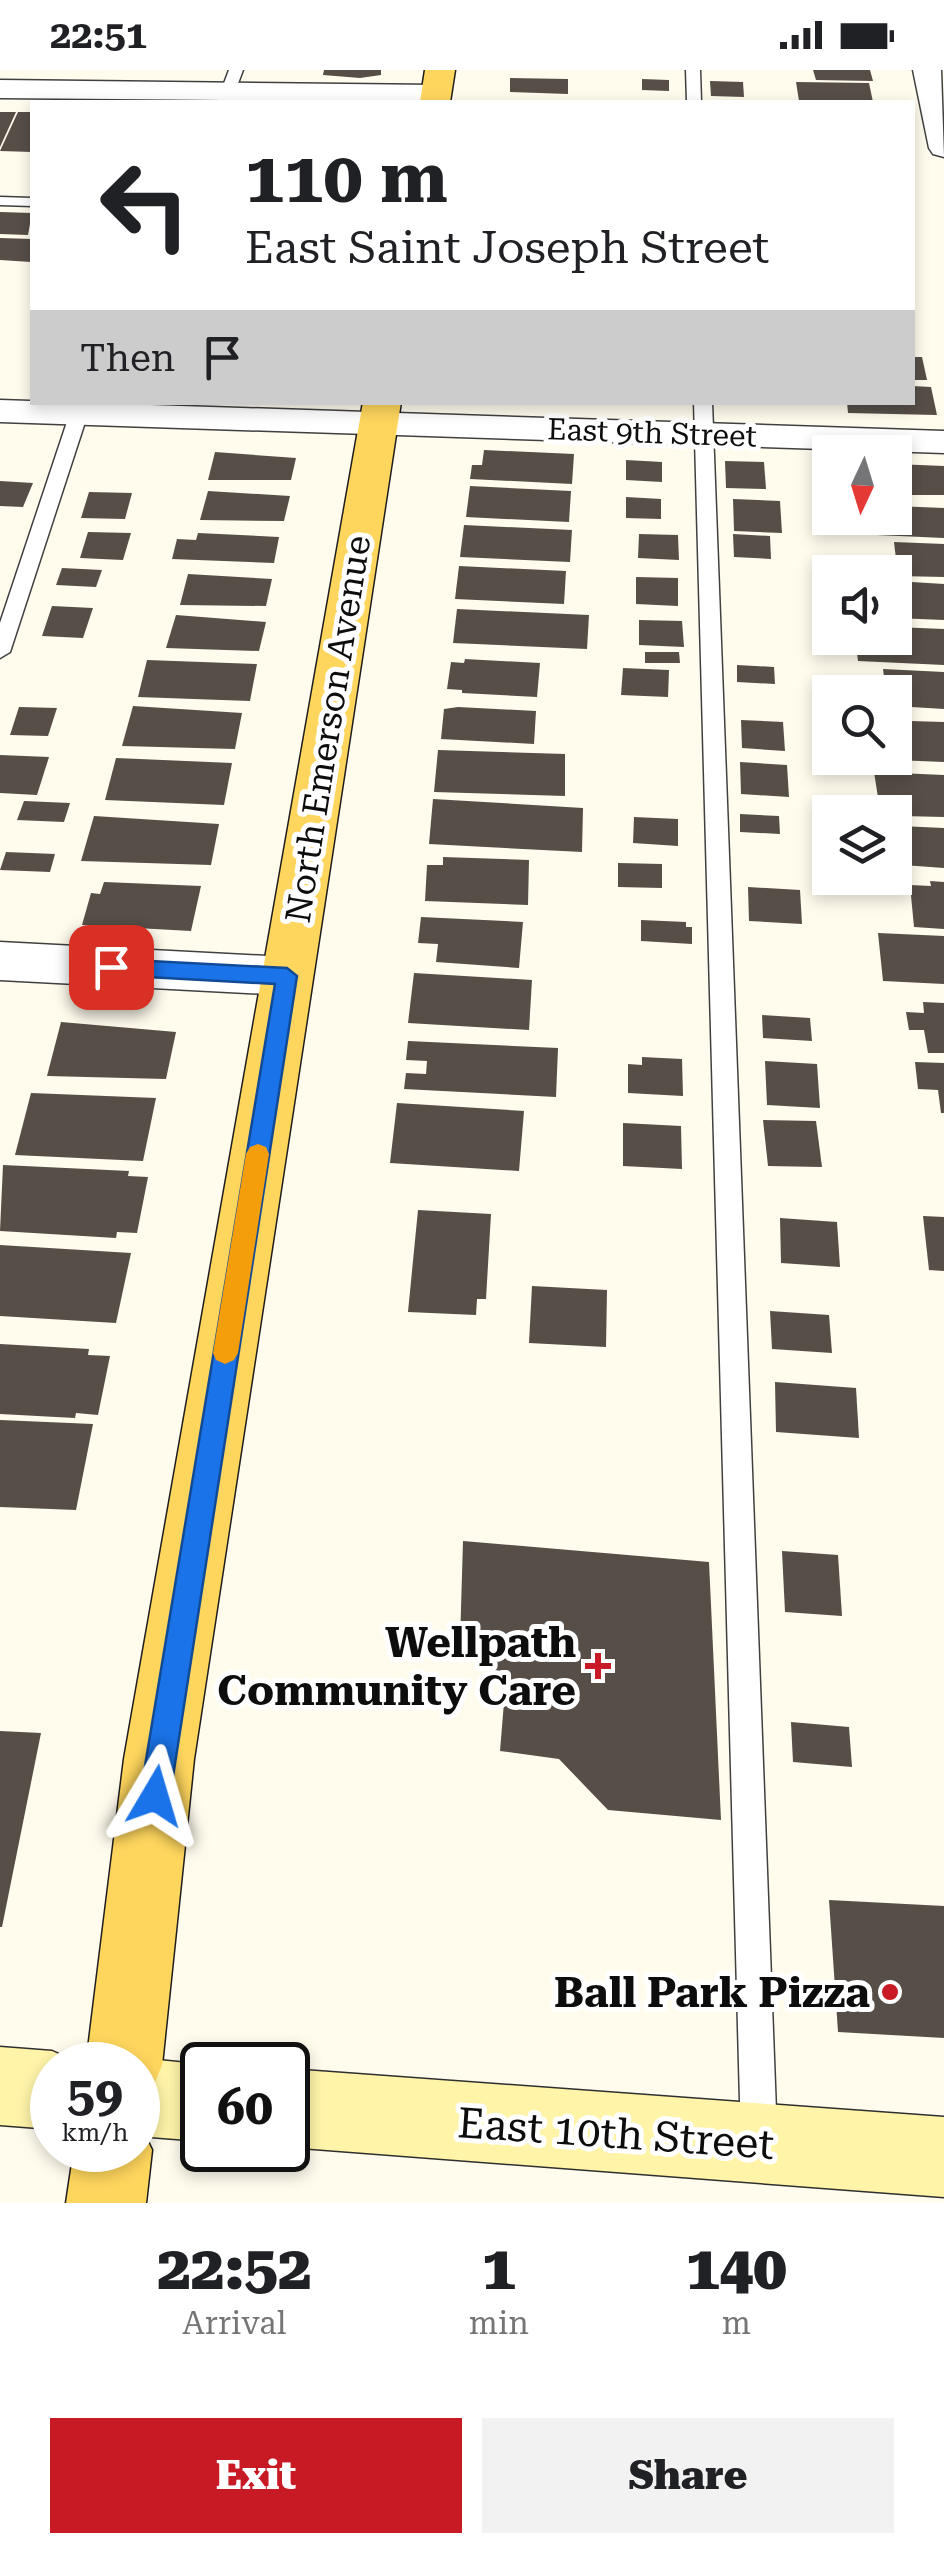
<!DOCTYPE html>
<html lang="en">
<head>
<meta charset="utf-8">
<style>
  body { margin:0; font-family:"Roboto Serif",serif; background:#f2f2f2; color:#202124; height:100vh; display:flex; flex-direction:column; font-size:38px; white-space:nowrap }
  * { box-sizing:border-box; margin:0 }
  p { font-size:32px; color:#757577 }
  .icon { flex:none; width:55px; height:55px; fill:none; stroke:currentColor; stroke-width:2; stroke-linecap:round; stroke-linejoin:round }
  .map { position:relative; height:2133px; overflow:hidden }
  .details { display:flex; flex-direction:column; background:#fff; flex:1 }
  .details>* { flex:none }
  .banner { position:absolute; left:30px; top:30px; width:885px; height:305px; border-radius:0px; box-shadow:0 5px 15px #0003; background:#fff; color:#202124; overflow:hidden }
  .needle { width:65px; rotate:184deg }
  .controls { position:absolute; left:812px; top:365px; display:grid; gap:20px }
  .controls a { display:grid; place-items:center; width:100px; height:100px; border-radius:0px; background:#fff; box-shadow:0 5px 15px #0003; font-size:50px }
  .speed { position:absolute; left:30px; top:1972px; display:flex; gap:20px; font-size:50px; font-weight:700; text-align:center }
  .speed>* { display:grid; place-content:center; width:130px; height:130px; border-radius:50%; background:#fff; box-shadow:0 5px 15px #0003; line-height:1 }
  .speed small { font-size:25px; font-weight:400 }
  .speed .limit { border:5px solid #111; border-radius:15px; background:#fff; color:#111 }
  .pin { position:absolute; display:grid; place-items:center; width:85px; height:85px; color:#fff; margin:-42px; border-radius:20px; box-shadow:0 5px 15px #0006 }
  .me { position:absolute; width:110px; margin:-55px; rotate:7deg; stroke-linejoin:round; filter:drop-shadow(0 0 8px #0008) }
  .turn { display:flex; align-items:center; gap:35px; height:210px; padding:0 50px; font-size:45px }
  .turn .icon { width:130px; height:130px; stroke-width:2.5 }
  .turn b { display:block; font-size:70px; line-height:85px }
  .then { display:flex; align-items:center; height:95px; padding:0 50px; background:#0003; gap:20px; font-size:38px }
  .eta { display:flex; justify-content:space-evenly; align-items:center; height:170px; text-align:center }
  .eta b { font-size:60px; font-weight:800; line-height:70px }
  .action { display:flex; gap:20px; margin-top:auto; padding:20px 50px }
  .action a { flex:1; height:115px; border-radius:0px; background:#c81a24; color:#fff; font-size:40px; font-weight:800; line-height:115px; text-align:center }
  .action a+a { background:#f2f2f2; color:#202124 }
  .status { display:flex; justify-content:space-between; align-items:center; height:70px; padding:0 50px; background:#fff; direction:ltr }
  .status svg { height:28px; fill:currentColor }
  .map>svg:first-child { display:block }
</style>
</head>
<body>
<div class="status"><b>22:51</b><svg viewBox="0 0 49 12"><path d="M0 12V9h3v3zM5 12V6h3v6zM10 12V3h3v9zM15 12V0h3v12zM26 1h20v11H26zM47 4h2v5h-2z"/></svg></div>
<div class="map">
<svg width="944" height="2133" viewBox="0 0 944 2133">
  <rect width="100%" height="100%" fill="#fffbed"/>
  <g fill="#574e48">
    <polygon points="324,0 381,0 381,5 360,8 323,5"/>
    <polygon points="813,0 870,0 873,11 816,10"/>
    <polygon points="510,8 568,9 568,24 510,22"/>
    <polygon points="642,9 669,10 669,21 642,20"/>
    <polygon points="710,11 743,12 744,27 711,26"/>
    <polygon points="796,12 869,13 873,32 799,31"/>
    <polygon points="0,42 16,42 0,77"/>
    <polygon points="18,42 32,42 32,82 0,81"/>
    <polygon points="0,142 32,143 28,165 0,164"/>
    <polygon points="0,168 32,169 31,192 0,190"/>
    <polygon points="912,287 922,287 927,310 912,310"/>
    <polygon points="912,316 931,317 937,345 848,343 847,332 912,332"/>
    <polygon points="484,380 574,384 572,414 470,409 472,395 482,395"/>
    <polygon points="215,382 296,388 291,410 208,410"/>
    <polygon points="626,390 662,392 662,412 626,410"/>
    <polygon points="725,391 764,392 766,419 726,418"/>
    <polygon points="895,394 944,396 944,425 895,425"/>
    <polygon points="0,411 33,413 23,437 0,436"/>
    <polygon points="470,416 571,421 569,452 466,447"/>
    <polygon points="208,421 290,426 284,451 200,450"/>
    <polygon points="89,422 132,423 125,449 81,448"/>
    <polygon points="626,427 661,429 661,449 626,448"/>
    <polygon points="733,429 780,431 782,463 734,461"/>
    <polygon points="895,436 944,438 944,468 854,464 853,448 895,448"/>
    <polygon points="464,455 572,460 570,492 460,487"/>
    <polygon points="88,462 131,463 123,490 80,488"/>
    <polygon points="198,463 279,467 274,493 172,489 177,469 196,470"/>
    <polygon points="639,464 678,465 679,490 638,488"/>
    <polygon points="733,464 770,466 771,489 734,487"/>
    <polygon points="894,472 944,474 944,507 898,506"/>
    <polygon points="459,496 566,501 564,534 455,529"/>
    <polygon points="62,498 102,500 96,517 56,515"/>
    <polygon points="188,504 272,509 266,536 180,535"/>
    <polygon points="636,507 678,508 678,536 636,534"/>
    <polygon points="895,511 944,514 944,550 895,548"/>
    <polygon points="52,536 93,538 83,568 42,566"/>
    <polygon points="457,539 589,545 587,579 453,573"/>
    <polygon points="176,545 266,552 259,581 166,578"/>
    <polygon points="639,550 682,551 684,577 639,575"/>
    <polygon points="895,557 944,559 944,595 858,591 855,568 895,568"/>
    <polygon points="645,582 679,582 680,593 645,593"/>
    <polygon points="465,589 540,593 537,627 462,623 462,620 447,619 451,592 464,593"/>
    <polygon points="147,590 257,594 250,631 138,627"/>
    <polygon points="737,595 774,597 775,614 737,612"/>
    <polygon points="623,598 669,600 668,627 621,625"/>
    <polygon points="883,599 944,602 944,639 895,636 895,622 886,622"/>
    <polygon points="133,636 242,643 235,679 122,676"/>
    <polygon points="19,637 57,638 48,666 10,665"/>
    <polygon points="458,637 536,641 534,674 441,669 444,639"/>
    <polygon points="741,650 783,652 785,681 742,678"/>
    <polygon points="910,651 944,652 944,692 895,690 895,653 911,654"/>
    <polygon points="438,680 565,684 565,726 434,722"/>
    <polygon points="0,685 49,687 37,725 0,723"/>
    <polygon points="116,688 232,693 224,735 105,730"/>
    <polygon points="740,692 787,695 789,727 741,724"/>
    <polygon points="874,702 944,705 944,747 902,746 901,740 880,740"/>
    <polygon points="433,729 583,738 582,782 429,774"/>
    <polygon points="24,731 70,733 64,752 17,750"/>
    <polygon points="740,744 779,746 780,764 740,762"/>
    <polygon points="94,746 219,754 211,795 81,791"/>
    <polygon points="634,747 678,749 678,776 633,773"/>
    <polygon points="899,756 944,758 944,798 903,795"/>
    <polygon points="6,782 55,784 50,802 0,800"/>
    <polygon points="443,787 529,790 528,835 425,831 427,795 443,795"/>
    <polygon points="618,793 662,794 662,818 618,817"/>
    <polygon points="930,811 944,812 944,859 914,857 910,815 931,816"/>
    <polygon points="104,812 201,816 191,861 82,855 91,823 100,824"/>
    <polygon points="748,817 800,820 802,854 749,851"/>
    <polygon points="421,847 523,852 519,898 436,892 438,874 418,873"/>
    <polygon points="641,850 686,852 686,857 692,857 692,874 641,871"/>
    <polygon points="878,863 944,866 944,914 883,911"/>
    <polygon points="414,903 532,910 529,960 408,953"/>
    <polygon points="923,932 944,933 944,983 928,983 924,960 909,960 906,942 924,943"/>
    <polygon points="762,945 810,948 812,971 763,968"/>
    <polygon points="61,952 176,962 166,1009 47,1006"/>
    <polygon points="408,971 558,978 556,1027 404,1019 406,1003 426,1004 427,991 406,990"/>
    <polygon points="642,987 682,989 683,1026 628,1023 628,994 642,995"/>
    <polygon points="765,991 817,994 820,1038 767,1035"/>
    <polygon points="915,992 944,993 944,1043 941,1043 938,1020 918,1019"/>
    <polygon points="31,1023 156,1028 143,1091 15,1085"/>
    <polygon points="397,1033 524,1041 519,1101 390,1093"/>
    <polygon points="763,1050 816,1051 822,1097 768,1096"/>
    <polygon points="623,1053 681,1056 682,1099 623,1096"/>
    <polygon points="3,1095 129,1101 128,1106 148,1107 137,1163 117,1162 116,1168 0,1161"/>
    <polygon points="418,1140 491,1144 486,1229 477,1229 476,1245 408,1242"/>
    <polygon points="923,1146 944,1147 944,1201 929,1200"/>
    <polygon points="780,1148 837,1152 840,1197 781,1193"/>
    <polygon points="0,1175 131,1183 116,1253 0,1246"/>
    <polygon points="532,1216 607,1220 606,1277 529,1273"/>
    <polygon points="770,1241 829,1245 832,1283 772,1279"/>
    <polygon points="0,1274 89,1279 88,1285 110,1286 98,1345 76,1343 75,1348 0,1344"/>
    <polygon points="775,1312 856,1318 859,1368 776,1362"/>
    <polygon points="0,1350 93,1354 76,1440 0,1437"/>
    <polygon points="463,1471 709,1492 721,1750 608,1740 559,1689 500,1681 505,1620 460,1572"/>
    <polygon points="782,1481 838,1485 842,1546 785,1542"/>
    <polygon points="791,1652 849,1657 852,1697 793,1692"/>
    <polygon points="0,1661 41,1663 2,1857 0,1857"/>
    <polygon points="829,1830 944,1836 944,1968 838,1962"/>
  </g>
  <g fill="none" stroke-linecap="round" stroke-linejoin="round">
    <defs>
      <g id="service">
        <polygon points="229,0 243,0 231,32 217,32"/>
        <polygon points="686,0 700,0 701,32 687,32"/>
        <polygon points="0,127 32,128 32,136 0,135"/>
        <polygon points="694,332 712,332 777,2068 772,2081 759,2086 746,2081 741,2068"/>
        <polygon points="79,338 88,343 10,582 0,588 0,553 70,343"/>
      </g>
      <g id="minor">
        <polygon points="913,0 941,0 944,87 933,84 929,78"/>
        <polygon points="0,10 436,15 446,18 450,24 437,32 0,28"/>
        <polygon points="0,330 944,361 944,383 0,352"/>
        <polygon points="0,872 287,887 304,893 311,906 304,919 287,925 0,910"/>
      </g>
      <g id="secondary">
        <polygon points="0,1977 52,1981 79,1993 52,1995 52,2059 0,2055"/>
        <polygon points="138,1988 207,1995 202,1995 202,2071 138,2066 138,1995 121,1995"/>
        <polygon points="288,1999 944,2047 944,2127 288,2077"/>
      </g>
      <g id="primary">
        <polygon points="425,0 455,0 450,32 420,32"/>
        <polygon points="363,332 401,332 194,1689 162,1995 151,2022 138,2028 138,1995 86,1995 124,1689"/>
        <polygon points="138,2051 152,2080 146,2133 66,2133 74,2080 138,2080"/>
      </g>
    </defs>
    <use href="#service" stroke="#404040" stroke-width="3"/>
    <use href="#minor" stroke="#404040" stroke-width="3"/>
    <use href="#secondary" stroke="#2f2f2f" stroke-width="3"/>
    <use href="#primary" stroke="#1e1e1e" stroke-width="3"/>
    <use href="#service" fill="#fff" fill-rule="evenodd"/>
    <use href="#minor" fill="#fff" fill-rule="evenodd"/>
    <use href="#secondary" fill="#fff4a8" fill-rule="evenodd"/>
    <use href="#primary" fill="#ffd65d" fill-rule="evenodd"/>
  </g>
  <polygon fill="#1a73e8" stroke="#114b97" stroke-width="2.5" points="111,889 287,898 297,906 170,1726 165,1736 155,1740 145,1736 140,1726 275,914 111,905 100,897"/>
  <polygon fill="#f59e0b" points="258,1074 266,1077 269,1084 238,1283 234,1290 225,1294 216,1290 213,1283 246,1084 250,1077"/>
  <g fill="#c81a24" stroke="#fff" stroke-width="4">
    <path d="M593 1581h10v10h10v10h-10v10h-10v-10h-10v-10h10z"/>
    <circle cx="890" cy="1922" r="10"/>
  </g>
  <g text-anchor="middle" stroke-width="10" stroke-linejoin="round" paint-order="stroke">
    <g font-size="30" fill="#0d0d0d" stroke="#fff">
      <text transform="translate(652 363) rotate(2)" y="10">East 9th Street</text>
    </g>
    <g font-size="35" fill="#0d0d0d" stroke="#fff">
      <text transform="translate(328 659) rotate(-81)" y="12">North Emerson Avenue</text>
    </g>
    <g font-size="42" font-weight="bold" fill="#0d0d0d" stroke="#fff" text-anchor="end">
      <text x="576" y="1587">Wellpath<tspan x="576" dy="48">Community Care</tspan></text>
      <text x="870" y="1937">Ball Park Pizza</text>
    </g>
    <g font-size="42" fill="#0d0d0d" stroke="#fff">
      <text transform="translate(616 2063) rotate(4)" y="15">East 10th Street</text>
    </g>
  </g>
</svg>
<div class="controls">
<a><svg class="needle" viewBox="-14 -14 28 28"><path d="M0-13l5 13h-10z" fill="#e53935"/><path d="M0 13l5-13h-10z" fill="#757577"/></svg></a>
<a><svg class="icon" aria-label="sound" viewBox="0 0 24 24"><path d="M4 9h4l5-4v14l-5-4H4zM17 9q2 3 0 6"/></svg></a>
<a><svg class="icon" aria-label="search" viewBox="0 0 24 24"><circle cx="10" cy="10" r="6"/><path d="M15 15l6 6"/></svg></a>
<a><svg class="icon" aria-label="layers" viewBox="0 0 24 24"><path d="M12 4l9 5-9 5-9-5zM3 14l9 5 9-5"/></svg></a>
</div>
<div class="speed"><div>59<small>km/h</small></div><div class="limit">60</div></div>
<div class="pin" style="left:111px;top:897px;background:#d93025"><svg class="icon" aria-label="arrive" viewBox="0 0 24 24"><path d="M6 21V4h12l-3 4 3 4H6"/></svg></div>
<svg class="me" style="left:155px;top:1726px" viewBox="-20 -20 40 40"><path d="M0-17L14 15 0 8-14 15z" fill="#1a73e8" stroke="#fff" stroke-width="4"/></svg>
<div class="banner">
<div class="turn"><svg class="icon" aria-label="left" viewBox="0 0 24 24"><path d="M17 20v-9H6M10 6l-5 5 5 5"/></svg><div><b>110 m</b>East Saint Joseph Street</div></div>
<div class="then">Then<svg class="icon" aria-label="arrive" viewBox="0 0 24 24"><path d="M6 21V4h12l-3 4 3 4H6"/></svg></div>
</div>
</div>
<section class="details">
<div class="eta">
<div><b>22:52</b><p>Arrival</p></div>
<div><b>1</b><p>min</p></div>
<div><b>140</b><p>m</p></div>
</div>
<div class="action"><a>Exit</a><a>Share</a></div>
</section>
</body>
</html>
